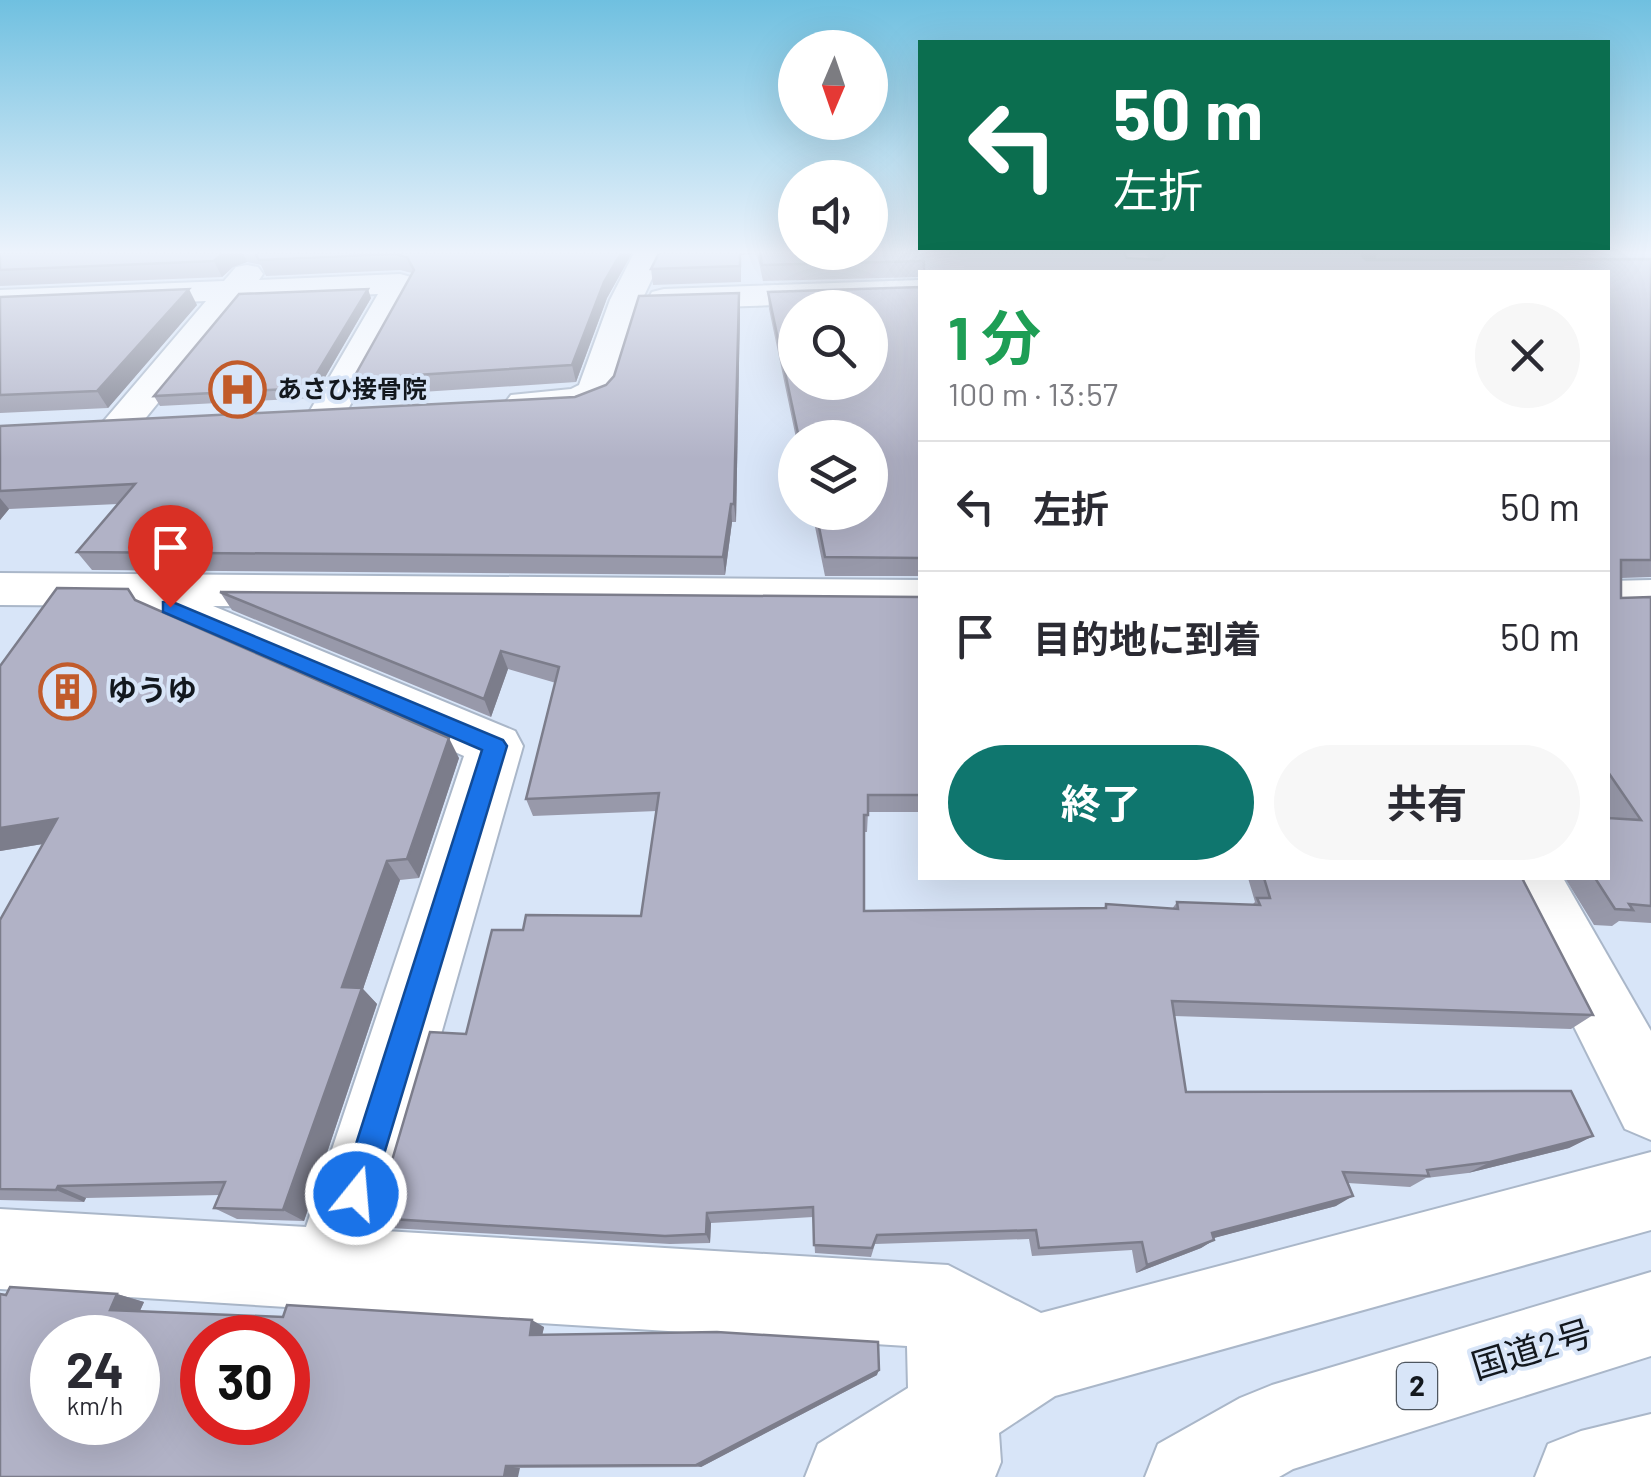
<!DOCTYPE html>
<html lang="ja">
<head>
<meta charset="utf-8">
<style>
  body { margin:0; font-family:Barlow,"Noto Sans JP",sans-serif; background:#f7f7f7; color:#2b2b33; height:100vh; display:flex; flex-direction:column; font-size:38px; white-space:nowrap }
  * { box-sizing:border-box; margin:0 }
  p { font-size:32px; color:#7c7c81 }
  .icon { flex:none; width:55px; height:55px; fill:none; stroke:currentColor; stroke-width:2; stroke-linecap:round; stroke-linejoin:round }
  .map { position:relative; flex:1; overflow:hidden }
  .details { position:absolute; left:918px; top:270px; width:692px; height:610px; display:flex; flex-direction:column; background:#fff; border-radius:0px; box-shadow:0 10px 40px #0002 }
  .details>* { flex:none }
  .guide { position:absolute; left:918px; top:40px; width:692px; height:210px; border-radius:0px; box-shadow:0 10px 40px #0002; background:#0b6e4f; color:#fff; overflow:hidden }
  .needle { width:65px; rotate:182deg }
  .controls { position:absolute; left:778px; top:30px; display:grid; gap:20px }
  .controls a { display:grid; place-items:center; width:110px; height:110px; border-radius:50%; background:#fff; box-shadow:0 10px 40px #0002; font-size:50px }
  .speed { position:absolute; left:30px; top:1315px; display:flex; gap:20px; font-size:50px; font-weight:700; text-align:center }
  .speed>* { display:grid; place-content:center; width:130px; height:130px; border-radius:50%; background:#fff; box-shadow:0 10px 40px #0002; line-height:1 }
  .speed small { font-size:25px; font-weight:400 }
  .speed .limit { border:15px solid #d22; background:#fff; color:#111 }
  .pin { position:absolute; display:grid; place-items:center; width:85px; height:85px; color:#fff; margin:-102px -42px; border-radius:50% 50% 50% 0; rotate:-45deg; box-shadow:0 0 10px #0007 }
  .pin .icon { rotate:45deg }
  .me { position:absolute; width:110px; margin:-55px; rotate:17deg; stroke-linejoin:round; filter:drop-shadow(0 0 8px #0008) }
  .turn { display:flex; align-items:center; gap:35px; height:210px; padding:0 30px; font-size:45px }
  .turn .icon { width:130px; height:130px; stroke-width:2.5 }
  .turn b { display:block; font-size:70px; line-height:85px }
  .round { display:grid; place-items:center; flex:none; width:105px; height:105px; border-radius:52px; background:#f7f7f7 }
  .summary { display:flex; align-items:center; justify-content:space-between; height:170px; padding:0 30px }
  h1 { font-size:60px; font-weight:700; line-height:75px; color:#1e9e55 }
  .primary-button { display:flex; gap:20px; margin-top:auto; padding:20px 30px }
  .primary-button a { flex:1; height:115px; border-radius:60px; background:#0f766e; color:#fff; font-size:40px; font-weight:700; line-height:115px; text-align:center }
  .primary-button a+a { background:#f7f7f7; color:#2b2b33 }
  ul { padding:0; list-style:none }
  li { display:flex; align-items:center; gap:30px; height:130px; padding:0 30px; border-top:2px solid #e1e1e2 }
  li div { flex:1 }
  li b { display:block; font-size:38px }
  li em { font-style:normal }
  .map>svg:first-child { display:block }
</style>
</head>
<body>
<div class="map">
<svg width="1651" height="1477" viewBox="0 0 1651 1477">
  <rect width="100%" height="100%" fill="#d8e5f8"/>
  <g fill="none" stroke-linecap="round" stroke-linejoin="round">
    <defs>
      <g id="minor">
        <path d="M634,253H664L642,300L608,399C581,415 541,419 511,411L505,403L511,395L571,389L579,385L610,300Z"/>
        <polygon points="1115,253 1145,253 1157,272 1126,272"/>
        <polygon points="247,265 258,267 263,274 259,280 400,274 411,277 416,284 341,422 327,426 313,422 308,414 378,294 242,300 135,431 121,435 107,431 102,423 206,301 0,310 0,290 224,281 236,267"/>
        <polygon points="920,280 920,300 664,309 652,306 648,299 652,292 664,289"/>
        <polygon points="0,573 920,580 920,612 213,606 515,731 523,746 385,1231 948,1265 1041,1313 1651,1152 1651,1230 1055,1396 999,1433 1001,1462 995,1477 805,1477 818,1444 908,1388 907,1346 0,1289 0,1209 306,1227 464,756 153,618 146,606 0,605"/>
        <polygon points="1651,580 1651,612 1608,613 1608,581"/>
        <polygon points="1500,878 1563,878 1651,1031 1651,1140 1625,1129"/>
        <polygon points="1651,1414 1651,1477 1535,1477 1548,1444 1581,1431"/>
      </g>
      <polygon id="highway" points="1651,1272 1651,1356 1293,1469 1279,1477 1145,1477 1158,1444 1240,1398 1272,1385"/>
    </defs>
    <use href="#minor" stroke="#aab7c9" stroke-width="4"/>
    <use href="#highway" stroke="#aab7c9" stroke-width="4"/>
    <use href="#minor" fill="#fff" fill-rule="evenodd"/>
    <use href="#highway" fill="#fff" fill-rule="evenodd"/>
  </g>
  <g fill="#9899aa">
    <polygon points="0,253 632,253 607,298 576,382 360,396 353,379 412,273 400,270 266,276 261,265 247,262 233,267 222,277 0,286"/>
    <polygon points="659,253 1124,253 1127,258 1152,259 1147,253 1583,253 1373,260 1651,259 1651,577 1621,578 1621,598 1651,597 1651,923 1619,921 1612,926 1594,925 1565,878 1608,878 1608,272 920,272 920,277 763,281 757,253 741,255 741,282 653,285 651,269"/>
    <polygon points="920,287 920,576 825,576 812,512 870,512 870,438 796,438 769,309 768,292"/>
    <polygon points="739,293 740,310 736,522 732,522 725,575 92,570 77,552 118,504 9,509 0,520 0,426 575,397 606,385"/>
    <polygon points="0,297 197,305 108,408 0,413"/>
    <polygon points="371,298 313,398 160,406 154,396"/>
    <polygon points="220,592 920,597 920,812 868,812 867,832 864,832 864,911 1104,908 1106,904 1172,909 1177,902 1252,905 1255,902 1248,878 1522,878 1593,1015 1571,1029 1174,1016 1186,1092 1593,1136 1569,1148 1468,1173 1426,1178 1410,1187 1348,1183 1336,1206 1213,1238 1214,1240 1201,1248 1136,1273 1132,1250 1032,1256 1029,1239 875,1244 871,1257 815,1253 813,1217 711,1223 710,1243 670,1244 390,1228 375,1218 466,1034 523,930 641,916 657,811 533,816 526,799 556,683 508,669 491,717 232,610"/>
    <polygon points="137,601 459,758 419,878 400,880 363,989 377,1004 304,1221 237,1219 214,1208 220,1195 86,1198 84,1202 0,1200 0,920 43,844 0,851 0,666"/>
    <polygon points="117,1294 144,1302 140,1311 544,1327 542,1335 877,1375 701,1467 520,1468 0,1477"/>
  </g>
  <g fill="#7c7d8b">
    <polygon points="223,253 243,253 247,262 233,267 222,277 214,261"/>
    <polygon points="621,253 632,253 607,298 576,382 572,365 604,282"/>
    <polygon points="740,253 757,253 741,255 741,282"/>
    <polygon points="1364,253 1378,253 1375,259 1355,272"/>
    <polygon points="189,289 197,305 108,408 97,391"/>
    <polygon points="368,289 371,298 313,398 308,388"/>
    <polygon points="739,293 740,310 736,522 734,504"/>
    <polygon points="0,498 9,509 0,520"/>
    <polygon points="731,504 732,522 725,575 723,557"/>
    <polygon points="501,651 508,669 491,717 484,699"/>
    <polygon points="449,738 459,758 419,878 407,859"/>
    <polygon points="57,819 79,838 0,851 0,828"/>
    <polygon points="387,861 400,880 363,989 377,1004 304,1221 283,1210 342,987"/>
    <polygon points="1593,1136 1569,1148 1468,1173 1490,1162"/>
    <polygon points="58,1186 86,1198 84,1202 56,1190"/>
    <polygon points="1353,1196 1336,1206 1199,1242 1212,1233"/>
    <polygon points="707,1213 711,1223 710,1243 706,1234"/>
    <polygon points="1214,1240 1201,1248 1136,1273 1147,1265"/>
    <polygon points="117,1294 144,1302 137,1317 110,1310"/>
    <polygon points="532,1320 544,1327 541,1341 530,1335"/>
    <polygon points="879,1370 877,1375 701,1467 696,1465"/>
    <polygon points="506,1466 520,1468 518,1477 504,1477"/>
  </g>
  <g fill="#b1b2c6" stroke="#7c7d8b" stroke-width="2.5" fill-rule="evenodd">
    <polygon points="0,253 223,253 214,261 0,270"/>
    <polygon points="255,253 621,253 604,282 572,365 353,379 414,270 407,257 394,254 259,260"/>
    <polygon points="659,253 740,253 740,266 651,269"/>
    <polygon points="760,253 1124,253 1127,258 1161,260 1165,256 1162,253 1364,253 1362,256 1366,260 1651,259 1651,560 1621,560 1621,598 1651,597 1651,906 1629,904 1633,910 1615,909 1595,878 1608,878 1608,818 1641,820 1608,772 1608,272 924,272 924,261 762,265"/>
    <path d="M920,287V558L825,557L816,512H870V438H799L768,292ZM795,308H870V382H795Z"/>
    <polygon points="189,289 97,391 0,395 0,297"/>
    <polygon points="368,289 308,388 154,396 239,294"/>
    <polygon points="739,293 734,504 731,504 723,557 77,552 135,484 0,491 0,426 575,397 606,385 614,376 639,296"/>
    <polygon points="57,588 128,589 135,600 449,738 407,859 387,861 342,987 362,988 283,1210 214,1208 225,1182 58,1186 56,1190 0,1189 0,920 57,819 0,828 0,666"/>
    <polygon points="220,592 920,597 920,795 868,795 868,815 864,815 864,911 1106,908 1106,904 1178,909 1177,902 1260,905 1257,898 1270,898 1264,878 1522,878 1593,1015 1172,1001 1186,1092 1571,1091 1593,1136 1490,1162 1427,1170 1429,1176 1343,1172 1353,1196 1212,1233 1214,1240 1147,1265 1142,1242 1039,1248 1036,1230 877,1235 872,1248 814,1245 813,1207 707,1213 706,1234 665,1236 375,1218 430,1032 466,1034 492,930 523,930 526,915 641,916 659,793 526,799 559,667 501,651 484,699"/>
    <path d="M10,1287L117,1294L110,1310L283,1317L287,1305L532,1320L530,1335L717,1332L878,1342L879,1370L696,1465L506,1466L504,1477H0V1294L6,1295ZM52,1338H138V1422H52ZM202,1338H288V1422H202Z"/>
  </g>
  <linearGradient id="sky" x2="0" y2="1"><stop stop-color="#6fc0e0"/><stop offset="0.55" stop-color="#edf3fc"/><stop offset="1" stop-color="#edf3fc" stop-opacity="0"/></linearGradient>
  <rect width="1651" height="459" fill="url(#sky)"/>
  <polygon fill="#1a73e8" stroke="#114b97" stroke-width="2.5" points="170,601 503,740 507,746 372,1194 368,1205 356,1210 345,1205 340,1194 482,750 163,612 163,602"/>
  <defs>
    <symbol id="hospital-ring" viewBox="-11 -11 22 22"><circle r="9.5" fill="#d8e5f8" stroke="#c15b2b" stroke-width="1.5"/><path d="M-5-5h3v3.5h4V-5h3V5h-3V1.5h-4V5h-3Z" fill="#c15b2b"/></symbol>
    <symbol id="building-ring" viewBox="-11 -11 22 22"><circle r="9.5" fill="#d8e5f8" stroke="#c15b2b" stroke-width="1.5"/><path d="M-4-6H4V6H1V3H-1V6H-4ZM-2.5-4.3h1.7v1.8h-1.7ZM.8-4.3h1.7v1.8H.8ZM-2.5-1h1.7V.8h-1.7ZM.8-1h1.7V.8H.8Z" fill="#c15b2b"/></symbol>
  </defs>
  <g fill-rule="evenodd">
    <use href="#hospital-ring" x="206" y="358" width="63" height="63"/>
    <use href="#building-ring" x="36" y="660" width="63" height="63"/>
  </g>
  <g text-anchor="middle" stroke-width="8" stroke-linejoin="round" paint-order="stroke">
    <g font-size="25" font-weight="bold" fill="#13181e" stroke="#d8e5f8" text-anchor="start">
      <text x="277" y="398">あさひ接骨院</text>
    </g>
    <rect fill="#d8e5f8" stroke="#4e565f" stroke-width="2.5" x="1397" y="1363" width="40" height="46" rx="8"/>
    <g font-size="28" font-weight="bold" fill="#13181e">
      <text x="1417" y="1396">2</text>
    </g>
    <g font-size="30" font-weight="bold" fill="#13181e" stroke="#d8e5f8" text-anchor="start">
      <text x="107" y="701">ゆうゆ</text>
    </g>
    <g font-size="35" fill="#13181e" stroke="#d8e5f8">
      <text transform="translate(1532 1350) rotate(-17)" y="12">国道2号</text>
    </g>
  </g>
</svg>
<div class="controls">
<a><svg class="needle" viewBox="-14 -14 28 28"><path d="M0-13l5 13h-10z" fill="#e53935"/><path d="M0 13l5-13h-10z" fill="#7c7c81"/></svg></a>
<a><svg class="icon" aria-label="sound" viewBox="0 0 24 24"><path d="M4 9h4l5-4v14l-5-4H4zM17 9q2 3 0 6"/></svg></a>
<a><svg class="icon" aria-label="search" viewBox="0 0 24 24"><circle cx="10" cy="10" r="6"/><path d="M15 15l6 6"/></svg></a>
<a><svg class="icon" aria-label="layers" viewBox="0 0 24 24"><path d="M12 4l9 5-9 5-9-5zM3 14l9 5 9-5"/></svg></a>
</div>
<div class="speed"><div>24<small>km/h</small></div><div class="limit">30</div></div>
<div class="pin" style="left:170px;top:607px;background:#d93025"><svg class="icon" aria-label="arrive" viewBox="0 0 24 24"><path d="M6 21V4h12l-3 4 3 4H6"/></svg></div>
<svg class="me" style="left:356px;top:1194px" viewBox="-20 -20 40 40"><circle r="17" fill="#1a73e8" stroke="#fff" stroke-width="3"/><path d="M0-11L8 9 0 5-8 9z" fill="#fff"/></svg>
<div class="guide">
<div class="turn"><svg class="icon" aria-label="left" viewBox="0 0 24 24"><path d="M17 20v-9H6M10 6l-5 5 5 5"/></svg><div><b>50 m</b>左折</div></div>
</div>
<section class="details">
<div class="summary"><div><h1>1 分</h1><p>100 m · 13:57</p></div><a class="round"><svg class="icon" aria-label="close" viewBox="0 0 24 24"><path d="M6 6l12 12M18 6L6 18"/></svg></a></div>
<ul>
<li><svg class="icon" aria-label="left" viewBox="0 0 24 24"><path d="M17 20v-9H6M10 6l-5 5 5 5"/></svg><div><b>左折</b></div><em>50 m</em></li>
<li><svg class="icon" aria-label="arrive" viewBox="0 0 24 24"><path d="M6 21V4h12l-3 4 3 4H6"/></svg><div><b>目的地に到着</b></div><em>50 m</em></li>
</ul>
<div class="primary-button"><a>終了</a><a>共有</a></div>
</section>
</div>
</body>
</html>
